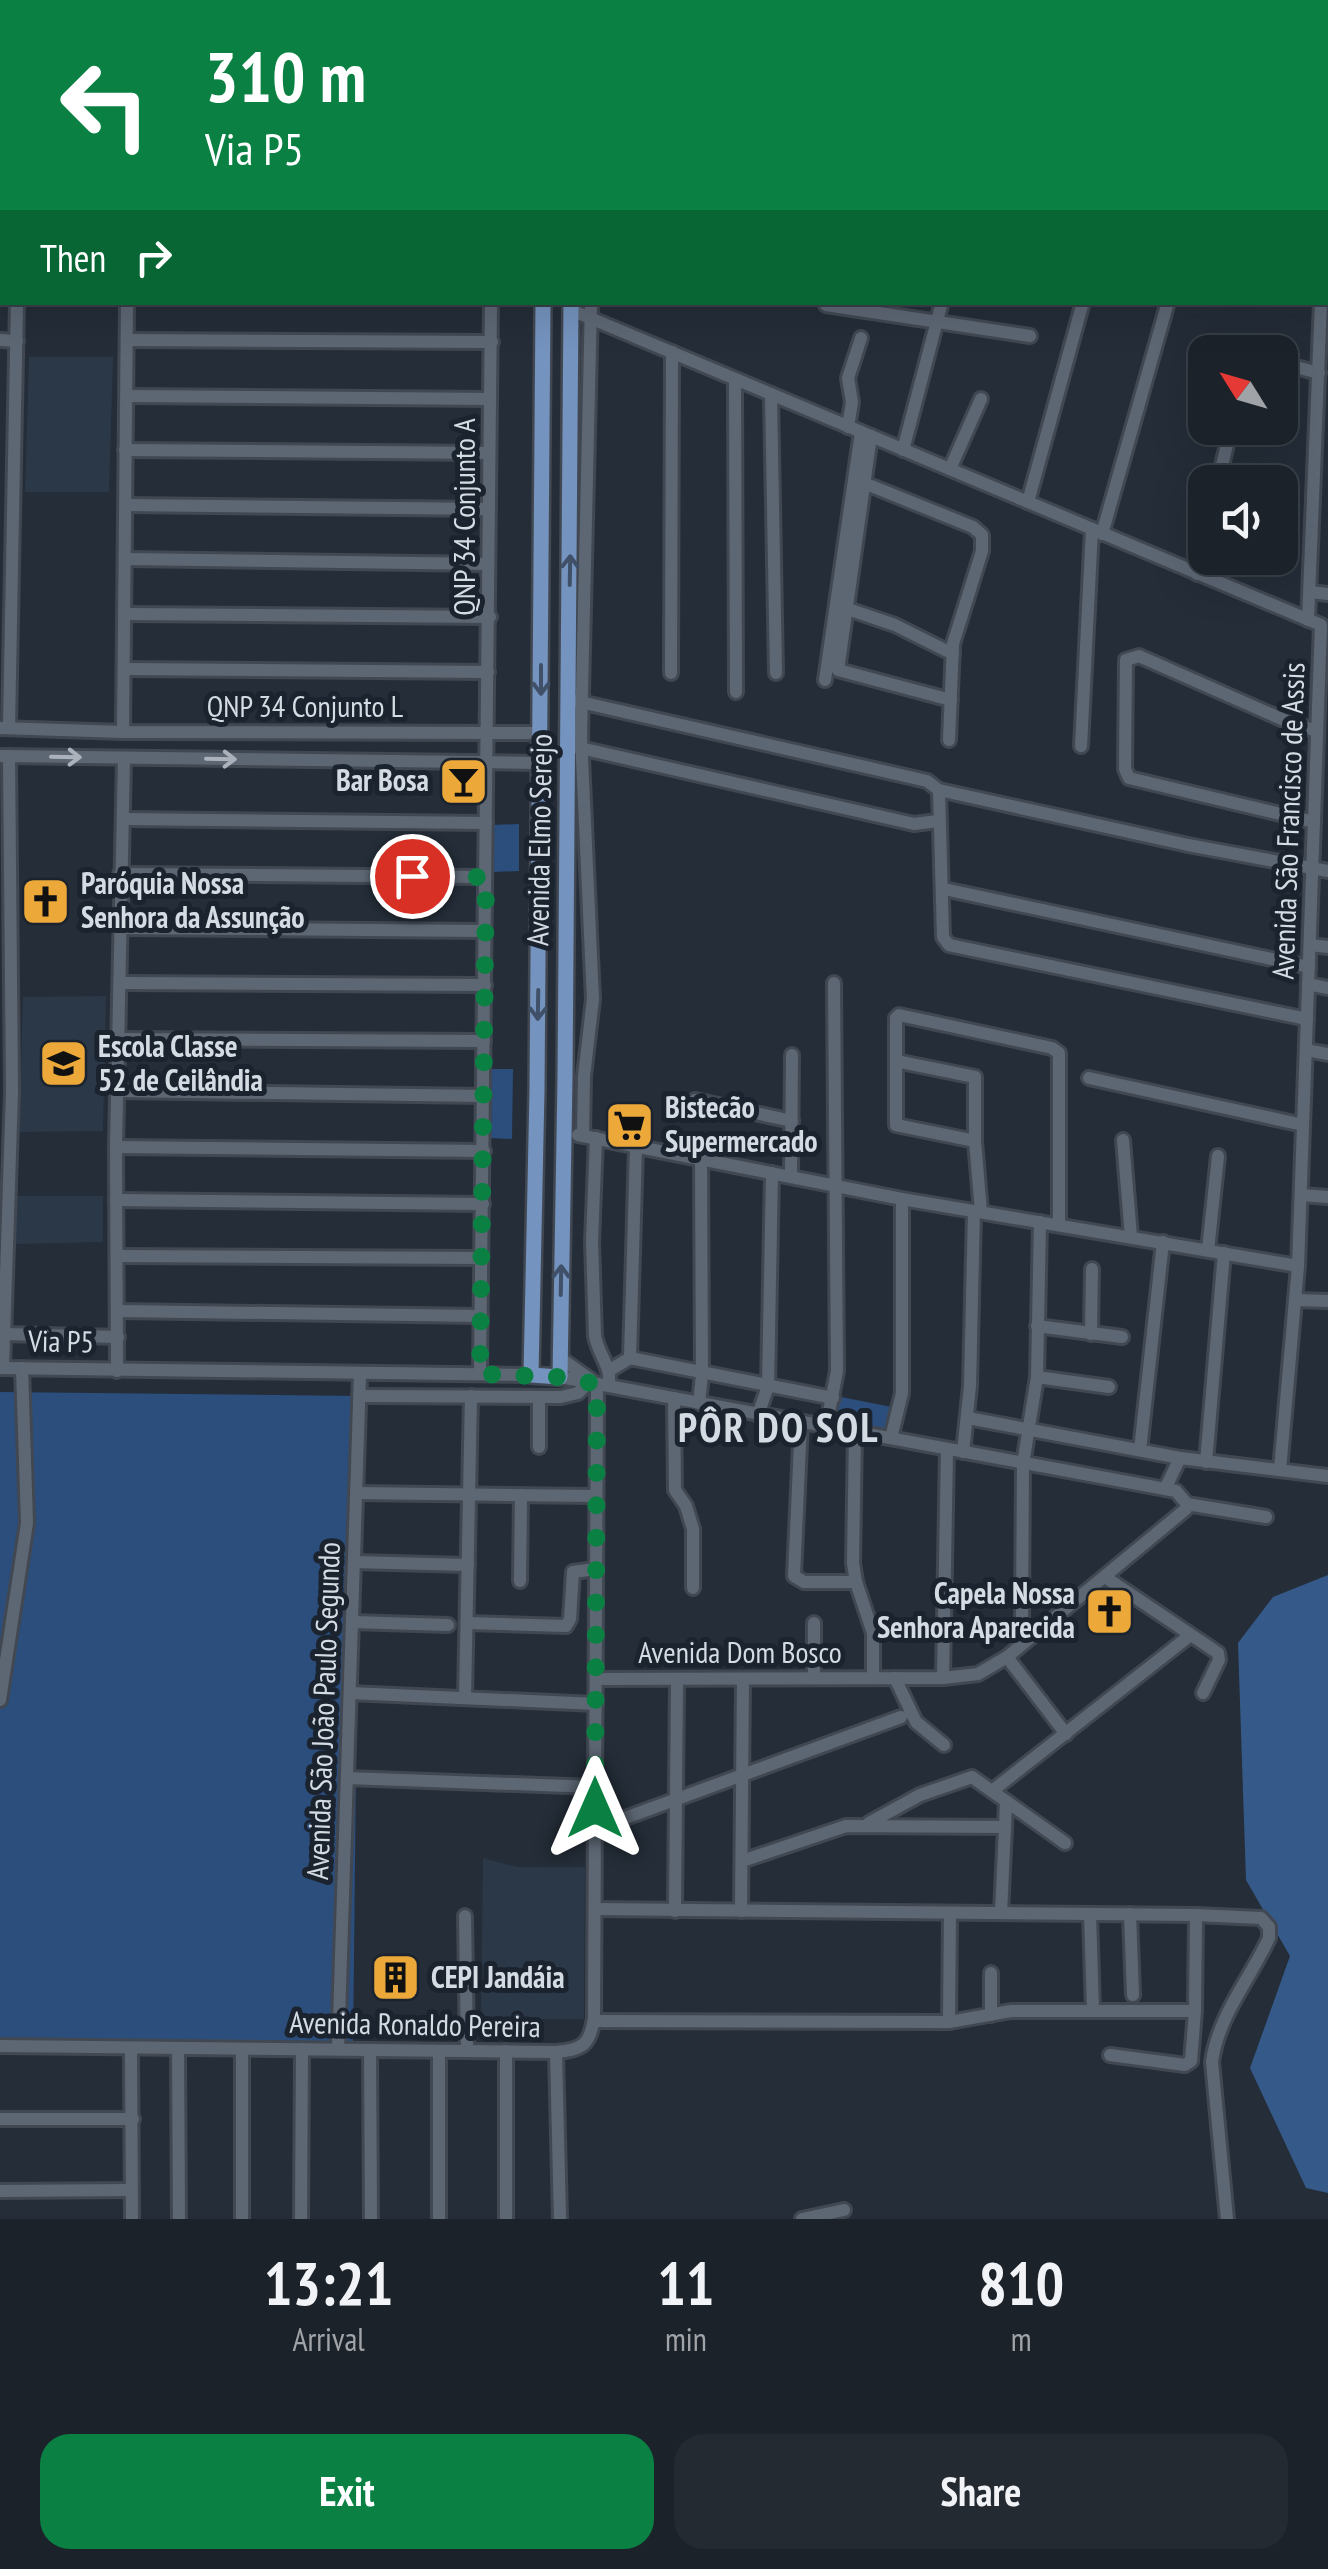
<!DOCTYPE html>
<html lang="en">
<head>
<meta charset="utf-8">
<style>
  body { margin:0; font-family:"PT Sans Narrow",sans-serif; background:#242a32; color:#f1f3f6; height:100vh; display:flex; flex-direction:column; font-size:38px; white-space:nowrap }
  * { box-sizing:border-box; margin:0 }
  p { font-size:32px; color:#a0a4a8 }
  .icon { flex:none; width:55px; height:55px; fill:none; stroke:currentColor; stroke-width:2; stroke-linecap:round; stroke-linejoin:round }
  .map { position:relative; height:2219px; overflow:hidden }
  .side { display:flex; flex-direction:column; background:#1b222a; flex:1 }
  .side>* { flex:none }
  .banner { position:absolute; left:0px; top:0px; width:1330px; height:305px; box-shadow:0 10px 40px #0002,0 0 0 2px #393f47; background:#0b8043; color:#fff; overflow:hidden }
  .needle { width:65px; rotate:307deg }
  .tools { position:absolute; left:1188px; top:335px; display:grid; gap:20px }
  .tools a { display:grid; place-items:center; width:110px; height:110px; border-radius:20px; background:#1b222a; box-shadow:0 10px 40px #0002,0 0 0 2px #393f47; font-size:50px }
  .pin { position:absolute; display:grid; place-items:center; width:85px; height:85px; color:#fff; margin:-42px; border:5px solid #fff; border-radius:50%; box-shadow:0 2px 10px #0007 }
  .me { position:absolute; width:110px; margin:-55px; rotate:0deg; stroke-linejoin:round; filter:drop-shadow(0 0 8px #0008) }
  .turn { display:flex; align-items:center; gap:35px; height:210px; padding:0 40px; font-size:45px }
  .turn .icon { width:130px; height:130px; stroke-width:2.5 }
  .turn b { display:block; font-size:70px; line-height:85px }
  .then { display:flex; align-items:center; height:95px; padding:0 40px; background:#0003; gap:20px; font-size:38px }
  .eta { display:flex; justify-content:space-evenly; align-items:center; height:170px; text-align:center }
  .eta b { font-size:60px; font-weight:600; line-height:70px }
  .action { display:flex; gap:20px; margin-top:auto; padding:20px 40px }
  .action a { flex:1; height:115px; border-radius:30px; background:#0b8043; color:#fff; font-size:40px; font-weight:600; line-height:115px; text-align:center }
  .action a+a { background:#242a32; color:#f1f3f6 }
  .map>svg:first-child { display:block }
</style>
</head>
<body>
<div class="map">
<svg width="1328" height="2219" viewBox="0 0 1328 2219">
  <rect width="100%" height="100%" fill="#242d38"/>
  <g fill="#2b3848">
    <polygon points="29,357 113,357 109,492 25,492"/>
    <polygon points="106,996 103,1131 19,1132 23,997"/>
    <polygon points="16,1196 103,1196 103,1242 16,1244"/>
    <polygon points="483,1858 517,1867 585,1867 584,2019 481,2019"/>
  </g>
  <g fill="#2b4e7d">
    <polygon points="519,824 519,871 491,872 491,825"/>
    <polygon points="492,1069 513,1069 512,1139 491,1138"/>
    <polygon points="0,1392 360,1396 353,2050 0,2041"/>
    <polygon points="841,1397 892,1407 886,1431 834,1420"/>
  </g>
  <polygon fill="#355a89" points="1328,1575 1328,2193 1306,2188 1250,2068 1290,1956 1246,1880 1238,1643 1273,1597"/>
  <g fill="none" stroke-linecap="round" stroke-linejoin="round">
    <defs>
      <g id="minor">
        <polyline points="17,2 17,0"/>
        <polyline points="131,2 131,0"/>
        <polyline points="495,2 495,0"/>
        <polyline points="609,2 609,0"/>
        <polyline points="709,2 709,0"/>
        <polyline points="899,2 899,0"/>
        <polyline points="926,2 926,0"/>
        <polyline points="1105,2 1105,0"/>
        <polyline points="1194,2 1194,0"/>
        <polyline points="0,26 2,26"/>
        <polyline points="0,87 2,87"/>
        <polyline points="0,115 2,115"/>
        <polyline points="0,176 2,177"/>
        <polyline points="0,231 2,231"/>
        <polyline points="0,288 2,288"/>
        <polyline points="826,305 1030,336"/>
        <polyline points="571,310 1321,625 1298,1266 1280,1470"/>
        <polyline points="0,340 17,341"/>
        <polyline points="127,340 492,342"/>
        <polyline points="1204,344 1237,352"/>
        <polyline points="1280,363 1319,373"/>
        <polyline points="735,379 736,692"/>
        <polyline points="771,394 776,673"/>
        <polyline points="127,396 490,399"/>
        <polyline points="848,427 852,402 848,378 861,338"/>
        <polyline points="871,436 838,670 951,700"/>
        <polyline points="125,450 489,453"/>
        <polyline points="903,450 942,302"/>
        <polyline points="950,469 981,399"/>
        <polyline points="1218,482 1231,428"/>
        <polyline points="864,483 973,527 982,535 982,551 953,644 949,740"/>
        <polyline points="1028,502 1083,302"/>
        <polyline points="126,505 489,509"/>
        <polyline points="1102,534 1168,302"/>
        <polyline points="127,559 488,564"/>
        <polyline points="1197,574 1205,540"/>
        <polyline points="1310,592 1328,594"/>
        <polyline points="845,608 895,625 953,654"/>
        <polyline points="127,614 490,617"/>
        <polyline points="1308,620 1321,302"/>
        <polyline points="124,669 488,672"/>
        <polyline points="671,673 672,352"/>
        <polyline points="825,680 861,432"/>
        <polyline points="576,701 927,781 939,790 1188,845 1328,871"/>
        <polyline points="9,727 17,302"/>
        <polyline points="0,728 123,732 541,733"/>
        <polyline points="123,732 127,302"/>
        <polyline points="1081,746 1092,529"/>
        <polyline points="576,747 914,824 938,821"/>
        <polyline points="2,756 540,763"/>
        <polyline points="939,790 943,937 949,945 1307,1019"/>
        <polyline points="124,819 486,823"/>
        <polyline points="1314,822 1129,778 1125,769 1126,660 1139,656 1293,724 1317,731"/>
        <polyline points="120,874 485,877"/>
        <polyline points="944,889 1309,967"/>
        <polyline points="120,928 484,931"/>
        <polyline points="1310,945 1328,947"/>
        <polyline points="120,983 485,985"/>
        <polyline points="1308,984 1328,988"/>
        <polyline points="120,1039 484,1041"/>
        <polyline points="1306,1050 1328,1054"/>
        <polyline points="896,1061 975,1077 975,1141 981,1212"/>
        <polyline points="1089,1078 1303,1125"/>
        <polyline points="117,1091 484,1096"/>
        <polyline points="695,1100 792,1121"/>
        <polyline points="578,1135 902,1199 1298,1266"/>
        <polyline points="583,1136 584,1076 593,999 581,736 591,302"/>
        <path d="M596,1138L592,1242L595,1336C599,1357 611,1364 609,1385"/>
        <polyline points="1123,1140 1131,1237"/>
        <polyline points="975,1141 896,1125 896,1018 899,1015 1052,1048 1059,1053 1059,1225"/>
        <polyline points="116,1147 484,1151"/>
        <polyline points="791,1176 792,1055"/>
        <polyline points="1301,1195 1328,1197"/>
        <polyline points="116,1200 483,1204"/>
        <polyline points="1208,1250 1218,1156"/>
        <polyline points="117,1256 481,1258"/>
        <polyline points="1295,1300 1328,1301"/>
        <polyline points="119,1311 481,1316"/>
        <polyline points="1037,1326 1122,1337"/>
        <polyline points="4,1334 118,1337"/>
        <polyline points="1091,1334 1092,1269"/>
        <polyline points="560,1358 591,1380"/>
        <polyline points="630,1358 636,1147"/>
        <polyline points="0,1368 531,1375"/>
        <polyline points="3,1368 12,1092 9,756"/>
        <polyline points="610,1370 630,1358 833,1398"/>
        <polyline points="117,1371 116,1147 124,758"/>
        <polyline points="480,1374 491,302"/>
        <polyline points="560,1377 1176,1491 1187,1504 1186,1509 1007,1657 978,1674 943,1678 596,1679"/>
        <polyline points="1037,1377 1109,1387"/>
        <polyline points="360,1396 561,1397 578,1393 589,1382"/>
        <polyline points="539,1397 539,1447"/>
        <polyline points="674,1398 675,1490 686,1506 693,1529 693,1588"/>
        <polyline points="699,1403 702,1375 701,1159"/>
        <polyline points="758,1415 768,1386 772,1173"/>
        <polyline points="968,1418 1180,1458 1328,1476"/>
        <polyline points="801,1422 794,1576 804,1582 856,1582"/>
        <polyline points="826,1427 837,1371 834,983"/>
        <polyline points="855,1432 853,1563 856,1582 873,1633 873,1678"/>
        <polyline points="891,1438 902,1393 902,1199"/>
        <polyline points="1140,1450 1163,1242"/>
        <polyline points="963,1452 970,1386 974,1211"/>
        <polyline points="1206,1462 1224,1253"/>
        <polyline points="1165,1489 1180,1458"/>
        <polyline points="356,1493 596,1496"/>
        <polyline points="1187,1504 1266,1517"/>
        <polyline points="354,1562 468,1565"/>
        <polyline points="1105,1577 1218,1653 1219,1660 1203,1693"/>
        <polyline points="520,1581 521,1495"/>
        <polyline points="352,1622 448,1625"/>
        <polyline points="467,1623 566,1626 570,1619 573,1572 596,1569"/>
        <polyline points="1025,1642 1022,1621 1023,1464 1037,1377 1040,1222"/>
        <polyline points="1007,1657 1066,1734"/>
        <polyline points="814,1678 814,1623"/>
        <polyline points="895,1678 916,1722 944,1745"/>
        <polyline points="943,1678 947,1449"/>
        <polyline points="350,1693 596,1704"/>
        <polyline points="465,1698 471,1396"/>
        <polyline points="0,1700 27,1523 22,1368"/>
        <polyline points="347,1778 595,1787"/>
        <polyline points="992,1791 1188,1637"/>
        <polyline points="869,1823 920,1795 972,1777 1065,1843"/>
        <polyline points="595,1829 901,1717"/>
        <polyline points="742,1861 846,1826 1005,1827 1006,1801"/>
        <path d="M595,1909L1196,1915L1261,1918L1269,1927V1938C1250,1979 1218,2016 1212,2062L1227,2219"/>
        <polyline points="675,1911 677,1679"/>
        <polyline points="741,1911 743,1679"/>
        <polyline points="1001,1913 1005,1827"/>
        <polyline points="1090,1914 1093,2011"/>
        <polyline points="1130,1914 1133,1995"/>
        <polyline points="465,1916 467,2051"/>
        <polyline points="991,2015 991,1973"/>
        <polyline points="594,2021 949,2022 1011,2011 1195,2011"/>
        <polyline points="949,2022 950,1913"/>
        <path d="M0,2046L556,2052C582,2050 590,2045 594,2018L597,1384"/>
        <polyline points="131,2048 132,2219"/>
        <polyline points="178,2048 179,2219"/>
        <polyline points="242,2049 242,2219"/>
        <polyline points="338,2049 360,1374"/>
        <polyline points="370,2050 371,2219"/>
        <polyline points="556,2052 560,2219"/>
        <polyline points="1110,2055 1185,2065 1191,2061 1195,2011 1196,1915"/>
        <polyline points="0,2119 133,2119"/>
        <polyline points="0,2191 131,2190"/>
        <polyline points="301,2219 302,2049"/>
        <polyline points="439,2219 439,2051"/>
        <polyline points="506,2219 506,2051"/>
        <polyline points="802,2219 844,2210"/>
      </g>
      <g id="major">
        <polyline points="548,2 548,0"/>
        <polyline points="576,2 576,0"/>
        <polyline points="543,302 537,1090 531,1375 560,1377 565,1077 571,302"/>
      </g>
    </defs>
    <use href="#minor" stroke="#414852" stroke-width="18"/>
    <use href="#major" stroke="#414852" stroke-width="20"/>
    <use href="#minor" stroke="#5d6774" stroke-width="12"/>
    <use href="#major" stroke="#7493be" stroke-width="15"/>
  </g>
  <defs><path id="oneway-shaft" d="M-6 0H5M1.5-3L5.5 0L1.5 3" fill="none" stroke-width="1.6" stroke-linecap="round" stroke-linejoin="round" transform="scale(2.5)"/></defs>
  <g stroke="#3f5068">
    <use href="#oneway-shaft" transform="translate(570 570) rotate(-89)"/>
    <use href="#oneway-shaft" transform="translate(541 680) rotate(90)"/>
    <use href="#oneway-shaft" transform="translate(538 1005) rotate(91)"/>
    <use href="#oneway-shaft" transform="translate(561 1280) rotate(-89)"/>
  </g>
  <g stroke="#abb2bc">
    <use href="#oneway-shaft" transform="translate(66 757) rotate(1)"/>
    <use href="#oneway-shaft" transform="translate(221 759) rotate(1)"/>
  </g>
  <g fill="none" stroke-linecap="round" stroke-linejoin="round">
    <polyline stroke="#0b8043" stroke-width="18" stroke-dasharray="0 32.4" points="412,876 486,877 480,1374 560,1377 597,1384 595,1808"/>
  </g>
  <defs>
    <symbol id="bar-square" viewBox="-11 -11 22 22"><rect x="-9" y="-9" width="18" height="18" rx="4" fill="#eca93a" stroke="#1b232e"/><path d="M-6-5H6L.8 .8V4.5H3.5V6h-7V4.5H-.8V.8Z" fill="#111"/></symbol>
    <symbol id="church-square" viewBox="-11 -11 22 22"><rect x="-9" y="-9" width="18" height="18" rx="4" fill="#eca93a" stroke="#1b232e"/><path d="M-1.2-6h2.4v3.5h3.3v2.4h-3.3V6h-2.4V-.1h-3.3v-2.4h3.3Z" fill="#111"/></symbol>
    <symbol id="school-square" viewBox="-11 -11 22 22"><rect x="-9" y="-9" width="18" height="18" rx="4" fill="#eca93a" stroke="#1b232e"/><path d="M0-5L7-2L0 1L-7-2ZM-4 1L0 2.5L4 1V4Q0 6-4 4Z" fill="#111"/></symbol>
    <symbol id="supermarket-square" viewBox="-11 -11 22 22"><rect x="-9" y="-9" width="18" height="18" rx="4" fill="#eca93a" stroke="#1b232e"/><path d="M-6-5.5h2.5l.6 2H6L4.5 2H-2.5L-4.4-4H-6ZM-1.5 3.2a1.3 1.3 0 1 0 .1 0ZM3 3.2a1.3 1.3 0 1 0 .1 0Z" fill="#111"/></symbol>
    <symbol id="building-square" viewBox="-11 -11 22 22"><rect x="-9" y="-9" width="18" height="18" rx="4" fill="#eca93a" stroke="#1b232e"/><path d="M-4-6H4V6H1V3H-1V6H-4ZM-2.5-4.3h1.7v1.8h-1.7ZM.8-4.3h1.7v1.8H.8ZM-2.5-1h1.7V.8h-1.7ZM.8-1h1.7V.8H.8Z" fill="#111"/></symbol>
  </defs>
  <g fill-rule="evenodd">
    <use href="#bar-square" x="436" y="754" width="55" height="55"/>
    <use href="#church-square" x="18" y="874" width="55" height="55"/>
    <use href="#school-square" x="36" y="1036" width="55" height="55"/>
    <use href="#supermarket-square" x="602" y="1098" width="55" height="55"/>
    <use href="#church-square" x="1082" y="1584" width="55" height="55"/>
    <use href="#building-square" x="368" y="1950" width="55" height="55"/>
  </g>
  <g text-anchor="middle" stroke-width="10" stroke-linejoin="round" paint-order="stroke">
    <g font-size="30" fill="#d5dbe3" stroke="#1b232e">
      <text transform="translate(465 517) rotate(-90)" y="10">QNP 34 Conjunto A</text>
      <text x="305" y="717">QNP 34 Conjunto L</text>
      <text transform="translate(1289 821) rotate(-88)" y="10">Avenida São Francisco de Assis</text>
      <text transform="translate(540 840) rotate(-89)" y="10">Avenida Elmo Serejo</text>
      <text transform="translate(61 1342) rotate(1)" y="10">Via P5</text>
      <text x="740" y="1663">Avenida Dom Bosco</text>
      <text transform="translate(324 1711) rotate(-88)" y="10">Avenida São João Paulo Segundo</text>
      <text transform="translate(415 2025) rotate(1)" y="10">Avenida Ronaldo Pereira</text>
    </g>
    <g font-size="30" font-weight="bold" fill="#d5dbe3" stroke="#1b232e" text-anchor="start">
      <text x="429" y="791" text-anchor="end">Bar Bosa</text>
      <text x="81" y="894">Paróquia Nossa<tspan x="81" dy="34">Senhora da Assunção</tspan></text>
      <text x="98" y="1057">Escola Classe<tspan x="98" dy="34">52 de Ceilândia</tspan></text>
      <text x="665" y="1118">Bistecão<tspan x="665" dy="34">Supermercado</tspan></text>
      <text x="1075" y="1604" text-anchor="end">Capela Nossa<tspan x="1075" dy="34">Senhora Aparecida</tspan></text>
      <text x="431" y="1988">CEPI Jandáia</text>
    </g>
    <g font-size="40" font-weight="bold" letter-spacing="2.5" fill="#d5dbe3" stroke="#1b232e">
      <text x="779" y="1442">PÔR DO SOL</text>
    </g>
  </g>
</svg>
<div class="tools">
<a><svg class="needle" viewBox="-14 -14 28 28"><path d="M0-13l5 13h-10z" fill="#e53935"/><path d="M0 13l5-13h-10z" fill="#a0a4a8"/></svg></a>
<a><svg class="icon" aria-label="sound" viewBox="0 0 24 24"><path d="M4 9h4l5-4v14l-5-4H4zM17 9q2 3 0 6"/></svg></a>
</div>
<div class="pin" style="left:412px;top:876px;background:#d93025"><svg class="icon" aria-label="arrive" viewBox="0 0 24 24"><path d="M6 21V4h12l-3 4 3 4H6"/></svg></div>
<svg class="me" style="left:595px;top:1808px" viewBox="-20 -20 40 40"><path d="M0-17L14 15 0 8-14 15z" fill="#0b8043" stroke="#fff" stroke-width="4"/></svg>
<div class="banner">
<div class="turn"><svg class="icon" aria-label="left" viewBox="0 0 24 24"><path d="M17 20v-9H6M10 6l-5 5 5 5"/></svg><div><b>310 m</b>Via P5</div></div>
<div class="then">Then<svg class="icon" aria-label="right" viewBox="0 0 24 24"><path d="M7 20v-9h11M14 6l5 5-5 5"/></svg></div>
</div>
</div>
<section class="side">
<div class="eta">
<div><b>13:21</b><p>Arrival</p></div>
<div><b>11</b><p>min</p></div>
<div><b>810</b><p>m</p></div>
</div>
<div class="action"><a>Exit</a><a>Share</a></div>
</section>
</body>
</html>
